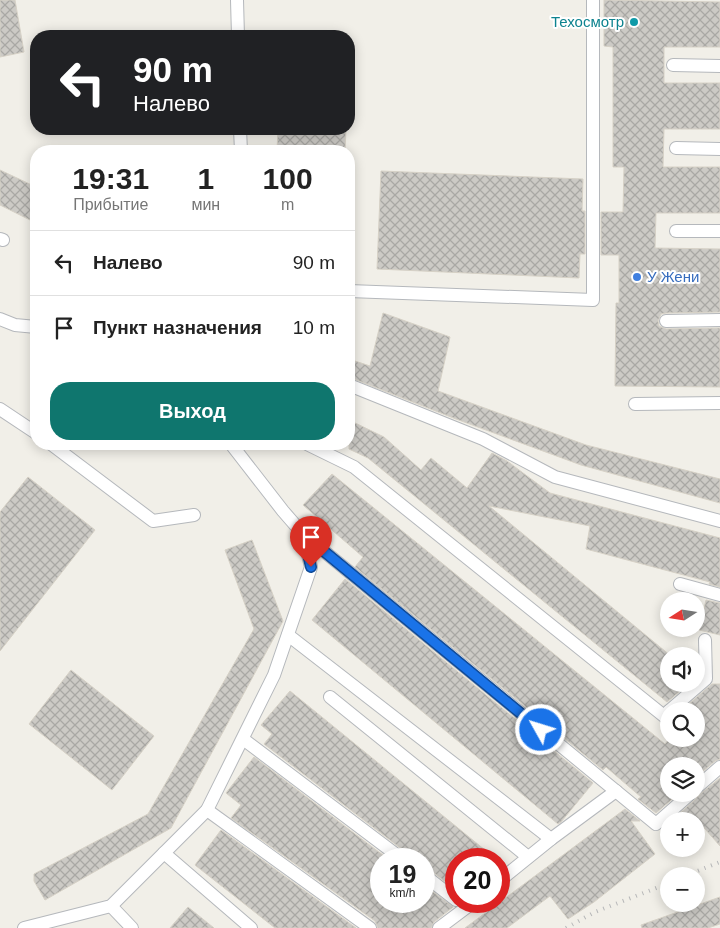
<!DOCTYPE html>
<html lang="ru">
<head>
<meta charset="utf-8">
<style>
  body { margin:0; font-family:Arial,sans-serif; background:#f2f2f2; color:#222; height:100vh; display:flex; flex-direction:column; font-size:19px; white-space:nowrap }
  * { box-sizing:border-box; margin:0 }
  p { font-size:16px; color:#767676 }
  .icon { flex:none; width:28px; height:28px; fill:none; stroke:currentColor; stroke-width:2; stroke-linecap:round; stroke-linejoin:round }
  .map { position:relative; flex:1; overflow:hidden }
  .drawer { position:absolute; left:30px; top:145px; width:325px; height:305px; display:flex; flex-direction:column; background:#fff; border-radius:20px; box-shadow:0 2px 12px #0003 }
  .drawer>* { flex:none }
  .top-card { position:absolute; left:30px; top:30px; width:325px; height:105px; border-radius:20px; box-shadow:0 2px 12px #0003; background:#202124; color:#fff; overflow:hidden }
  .needle { width:32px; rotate:258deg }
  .controls { position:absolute; left:660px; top:592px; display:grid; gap:10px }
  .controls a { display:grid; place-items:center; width:45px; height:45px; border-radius:50%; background:#fff; box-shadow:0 2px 12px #0003; font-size:25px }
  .speed { position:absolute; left:370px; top:848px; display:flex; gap:10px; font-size:25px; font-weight:700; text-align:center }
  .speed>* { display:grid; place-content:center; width:65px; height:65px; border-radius:50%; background:#fff; box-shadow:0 2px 12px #0003; line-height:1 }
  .speed small { font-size:12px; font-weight:400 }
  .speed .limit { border:8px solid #d22; background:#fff; color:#111 }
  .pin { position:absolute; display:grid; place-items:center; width:42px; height:42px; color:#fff; margin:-51px -21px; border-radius:50% 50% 50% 0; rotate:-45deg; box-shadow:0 0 5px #0007 }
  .pin .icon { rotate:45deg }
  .me { position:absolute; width:55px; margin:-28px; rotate:309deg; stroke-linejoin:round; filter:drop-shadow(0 0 4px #0008) }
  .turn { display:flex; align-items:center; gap:18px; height:105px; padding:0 20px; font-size:22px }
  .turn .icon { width:65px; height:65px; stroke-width:2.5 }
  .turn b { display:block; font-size:35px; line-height:42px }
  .eta { display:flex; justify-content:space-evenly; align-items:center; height:85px; text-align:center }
  .eta b { font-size:30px; font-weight:700; line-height:35px }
  .button { display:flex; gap:10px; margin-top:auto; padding:10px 20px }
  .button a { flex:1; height:58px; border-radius:20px; background:#0f766e; color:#fff; font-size:20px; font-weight:700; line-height:58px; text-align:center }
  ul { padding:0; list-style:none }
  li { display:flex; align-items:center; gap:15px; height:65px; padding:0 20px; border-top:1px solid #e0e0e0 }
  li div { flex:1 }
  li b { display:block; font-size:19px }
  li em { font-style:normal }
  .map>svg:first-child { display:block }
</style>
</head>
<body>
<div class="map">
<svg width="720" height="928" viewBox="0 0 720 928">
  <defs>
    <pattern id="building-cross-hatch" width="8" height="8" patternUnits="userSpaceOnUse" patternTransform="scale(1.25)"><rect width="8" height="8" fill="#cccac5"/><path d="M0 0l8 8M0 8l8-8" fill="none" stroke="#a9a8a4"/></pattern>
  </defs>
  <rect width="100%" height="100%" fill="#f1efe8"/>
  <g fill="url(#building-cross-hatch)" stroke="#d6d1c6">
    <polygon points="0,0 15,0 24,52 0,57"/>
    <polygon points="604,0 720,2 720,47 664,47 664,83 720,83 720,129 664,129 663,167 720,167 720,213 656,213 655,248 720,249 720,312 666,313 661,314 658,321 659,326 666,329 720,328 720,387 615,386 616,303 619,303 619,255 601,255 601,212 623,212 624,167 613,167 613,47 604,46"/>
    <polygon points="278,129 346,129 345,151 277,151"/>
    <polygon points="0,170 36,187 36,223 0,205"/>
    <polygon points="381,171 583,179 582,211 585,211 585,254 580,254 579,278 377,269"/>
    <polygon points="383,313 450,337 438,391 586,445 720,479 720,503 581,465 456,419 349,377 349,359 370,366"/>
    <polygon points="349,420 384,437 421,470 431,458 467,488 492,453 507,461 550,493 720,538 720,587 709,584 710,582 586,549 590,526 489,506 671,656 669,656 669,684 688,684 667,702 368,458 349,449"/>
    <polygon points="332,474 665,744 669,739 696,739 696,711 681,711 712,684 720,684 720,759 715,761 696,777 696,766 669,766 669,794 678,794 656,813 638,799 641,797 606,767 603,770 355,567 363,557 303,505"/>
    <polygon points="28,477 95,530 0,651 0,512"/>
    <polygon points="252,540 283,621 171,828 45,900 34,881 34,874 148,814 254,629 225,550"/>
    <polygon points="345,579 593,783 561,822 558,824 312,620"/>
    <polygon points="706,600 720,603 720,635 699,630"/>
    <polygon points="71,670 154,736 112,790 29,724"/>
    <polygon points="290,691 496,859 456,859 456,890 429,869 424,867 424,859 410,859 407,853 264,744 272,734 261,725"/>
    <polygon points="254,757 388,859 381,859 381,901 424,901 424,885 453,907 434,922 431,928 378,928 375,921 231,818 241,805 226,793"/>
    <polygon points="720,778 720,846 698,821 671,821 695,800 698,796"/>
    <polygon points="625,809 640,821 631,821 655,854 594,902 568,919 550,896 507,928 465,928"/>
    <polygon points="221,830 356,928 275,928 195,865"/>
    <polygon points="720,897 720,924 708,928 642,928 641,925"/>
    <polygon points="188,907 214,928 170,928"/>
  </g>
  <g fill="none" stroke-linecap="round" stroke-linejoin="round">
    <defs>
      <g id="service">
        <polyline points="237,0 238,36"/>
        <polyline points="673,65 720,66"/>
        <polyline points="240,129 241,151"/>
        <polyline points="676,148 720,149"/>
        <polyline points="676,231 720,231"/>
        <polyline points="0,239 3,240"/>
        <polyline points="349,291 593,300 593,0"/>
        <polyline points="0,319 15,325 36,327"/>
        <polyline points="666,321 720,320"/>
        <polyline points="349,385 483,439 555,477 720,521"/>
        <polyline points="635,404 720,403"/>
        <polyline points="0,409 36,433"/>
        <polyline points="51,444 153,521 194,515"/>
        <polyline points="307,444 354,467 664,716 669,711"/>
        <polyline points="303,534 656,824 690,794"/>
        <polyline points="680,584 720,595"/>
        <polyline points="288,635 551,839"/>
        <polyline points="330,697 528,857"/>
        <polyline points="669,711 706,679 705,640"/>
        <polyline points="243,739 402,859"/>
        <polyline points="696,788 720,767"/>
        <polyline points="207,810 370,928"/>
        <polyline points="164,853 251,928"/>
        <polyline points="424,875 456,900"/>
        <polyline points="499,881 551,839 616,791"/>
        <polyline points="111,906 132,928"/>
        <polyline points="24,928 111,906 207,810 274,675 311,567 303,534 283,511 231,444"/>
        <polyline points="439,928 475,901"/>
      </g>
    </defs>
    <use href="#service" stroke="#b5b8bc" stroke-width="14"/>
    <use href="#service" stroke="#fff" stroke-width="12"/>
    <g stroke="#b6b7b8" stroke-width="4" stroke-dasharray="1 6" stroke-linecap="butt">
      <polyline points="685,876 720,862"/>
      <polyline points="566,928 595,912 669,883"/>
    </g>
  </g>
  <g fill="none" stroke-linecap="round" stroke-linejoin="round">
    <defs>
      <polyline id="route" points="311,567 303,534 541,730"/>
    </defs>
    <use href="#route" stroke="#114b97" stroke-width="12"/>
    <use href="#route" stroke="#1a73e8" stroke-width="9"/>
  </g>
  <circle fill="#0f9aa8" stroke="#fff" stroke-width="2" cx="634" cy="22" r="5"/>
  <circle fill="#3f7fe0" stroke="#fff" stroke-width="2" cx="637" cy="277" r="5"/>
  <g text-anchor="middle" stroke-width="4" stroke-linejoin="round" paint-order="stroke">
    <g font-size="15" fill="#0d838f" stroke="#fff" text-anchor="end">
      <text x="624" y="27">Техосмотр</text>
    </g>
    <g font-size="15" fill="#366cbe" stroke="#fff" text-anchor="start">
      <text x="647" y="282">У Жени</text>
    </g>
  </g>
</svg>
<div class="controls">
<a><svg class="needle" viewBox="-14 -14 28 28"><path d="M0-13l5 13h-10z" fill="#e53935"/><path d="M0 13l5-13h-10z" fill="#767676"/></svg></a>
<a><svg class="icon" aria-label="sound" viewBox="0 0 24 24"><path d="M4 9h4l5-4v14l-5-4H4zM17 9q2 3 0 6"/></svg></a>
<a><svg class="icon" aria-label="search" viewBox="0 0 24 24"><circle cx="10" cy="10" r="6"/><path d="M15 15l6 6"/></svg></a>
<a><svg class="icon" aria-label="layers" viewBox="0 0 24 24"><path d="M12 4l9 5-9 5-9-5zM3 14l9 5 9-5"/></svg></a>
<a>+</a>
<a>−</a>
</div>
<div class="speed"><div>19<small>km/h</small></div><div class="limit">20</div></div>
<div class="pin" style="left:311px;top:567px;background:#d93025"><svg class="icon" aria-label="arrive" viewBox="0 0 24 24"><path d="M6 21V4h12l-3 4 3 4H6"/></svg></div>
<svg class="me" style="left:541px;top:730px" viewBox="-20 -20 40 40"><circle r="17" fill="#1a73e8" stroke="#fff" stroke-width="3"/><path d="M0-11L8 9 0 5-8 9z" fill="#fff"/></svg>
<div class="top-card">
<div class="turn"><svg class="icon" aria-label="left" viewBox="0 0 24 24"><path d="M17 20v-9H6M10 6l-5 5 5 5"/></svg><div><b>90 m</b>Налево</div></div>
</div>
<section class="drawer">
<div class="eta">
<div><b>19:31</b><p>Прибытие</p></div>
<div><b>1</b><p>мин</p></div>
<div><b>100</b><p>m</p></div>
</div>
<ul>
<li><svg class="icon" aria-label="left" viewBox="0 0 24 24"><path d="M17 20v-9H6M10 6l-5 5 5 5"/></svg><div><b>Налево</b></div><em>90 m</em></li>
<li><svg class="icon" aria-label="arrive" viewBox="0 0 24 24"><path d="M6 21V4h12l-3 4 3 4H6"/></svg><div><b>Пункт назначения</b></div><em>10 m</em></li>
</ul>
<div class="button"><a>Выход</a></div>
</section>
</div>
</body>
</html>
